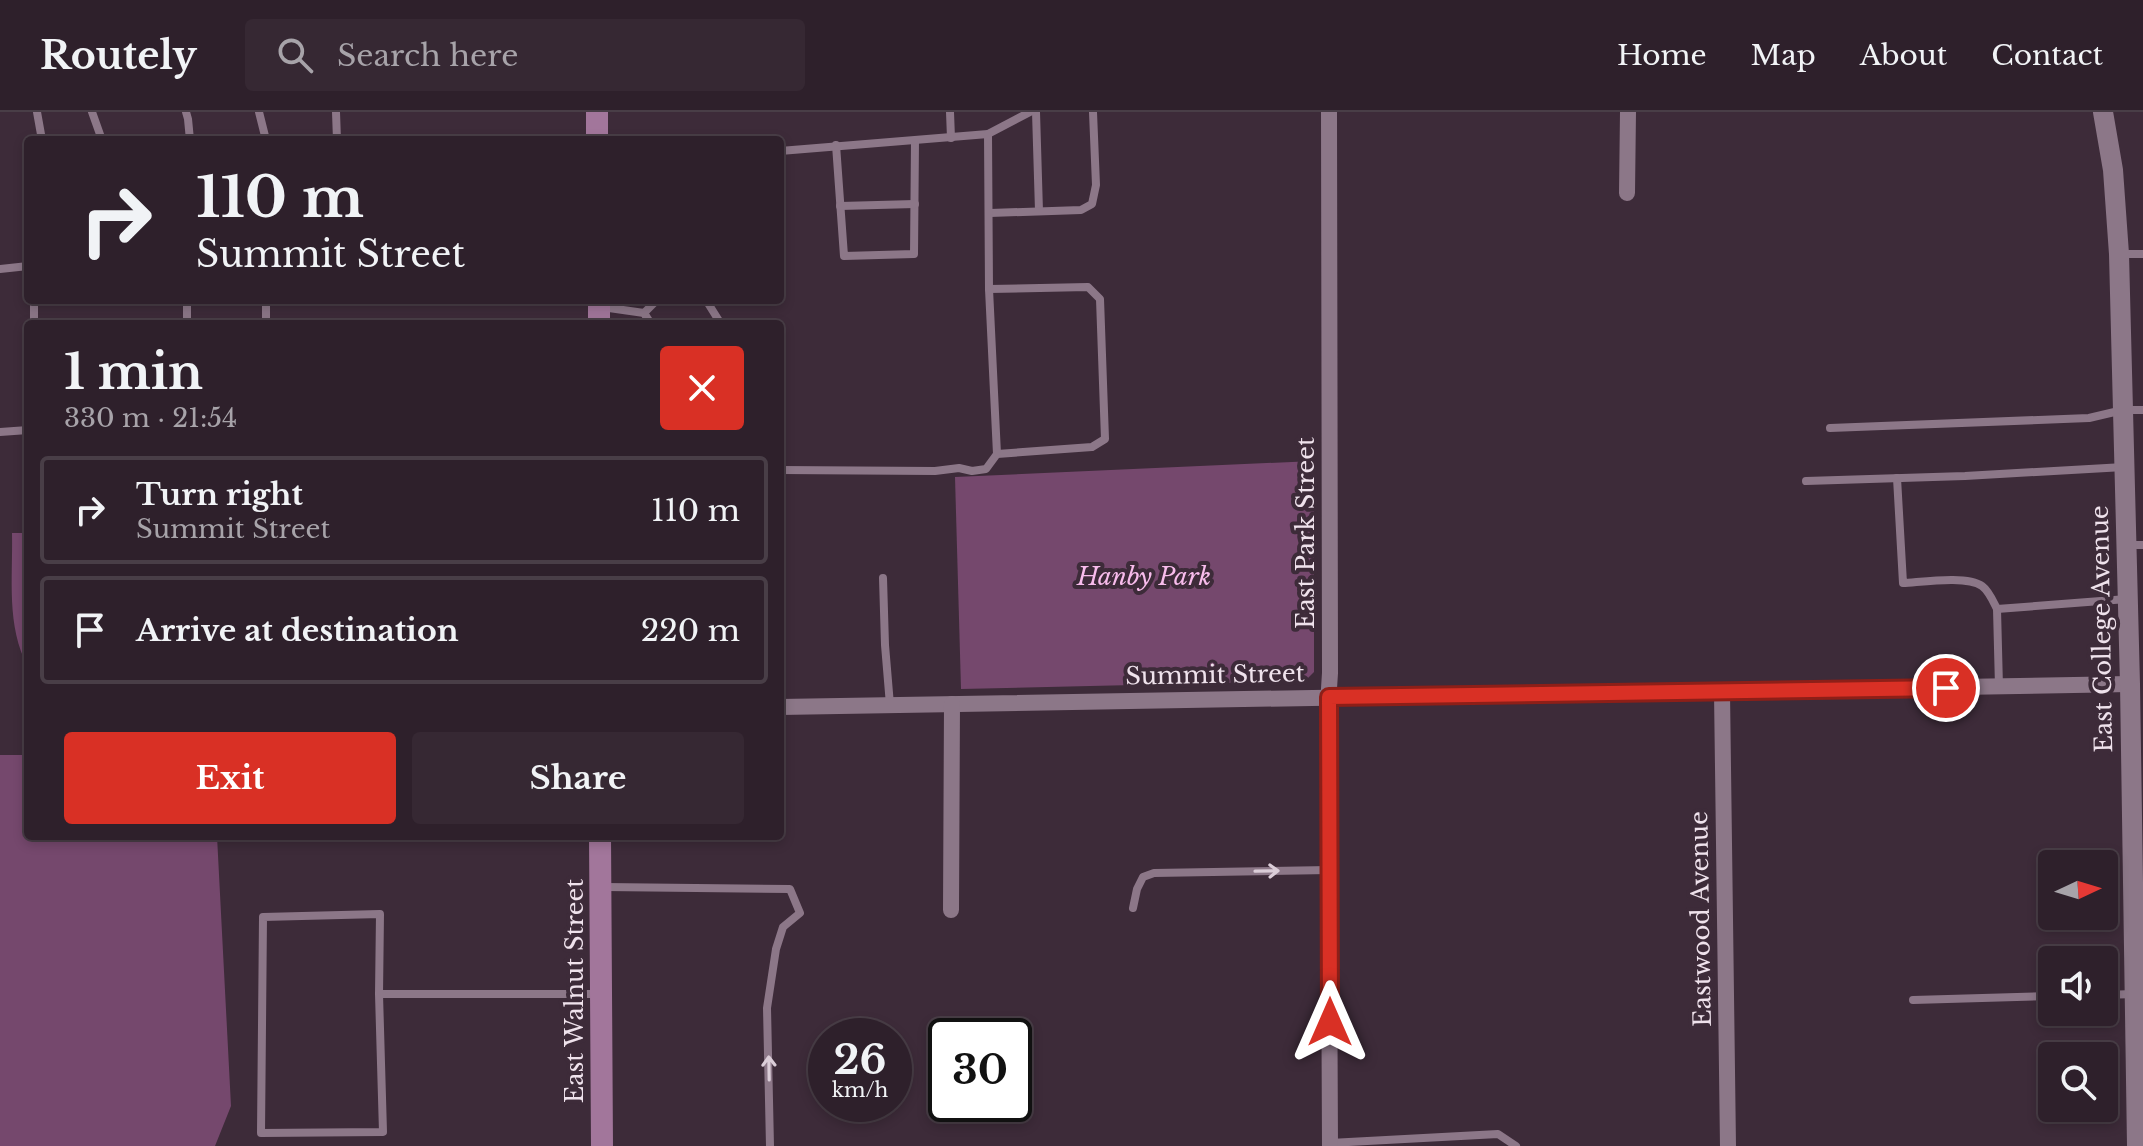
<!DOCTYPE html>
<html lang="en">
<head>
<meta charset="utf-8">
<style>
  body { margin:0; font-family:"Libre Baskerville",serif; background:#362833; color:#f1f3f6; height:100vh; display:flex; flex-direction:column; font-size:30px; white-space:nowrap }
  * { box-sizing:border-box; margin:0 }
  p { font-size:26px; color:#a7a3a9 }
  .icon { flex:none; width:44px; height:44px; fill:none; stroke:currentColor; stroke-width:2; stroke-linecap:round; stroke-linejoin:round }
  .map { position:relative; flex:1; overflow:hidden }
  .sheet { position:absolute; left:24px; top:208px; width:760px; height:520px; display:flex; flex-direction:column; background:#2e202b; border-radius:8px; box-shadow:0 4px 12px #0003,0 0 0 2px #493e47 }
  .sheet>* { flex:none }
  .banner { position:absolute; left:24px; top:24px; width:760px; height:168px; border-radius:8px; box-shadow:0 4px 12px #0003,0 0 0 2px #493e47; background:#2e202b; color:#f1f3f6; overflow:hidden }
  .needle { width:52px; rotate:86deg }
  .fabs { position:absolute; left:2038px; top:738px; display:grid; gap:16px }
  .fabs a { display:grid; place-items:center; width:80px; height:80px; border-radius:8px; background:#2e202b; box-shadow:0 4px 12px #0003,0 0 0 2px #493e47; font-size:40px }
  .speed { position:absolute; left:808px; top:906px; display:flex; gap:16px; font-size:40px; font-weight:700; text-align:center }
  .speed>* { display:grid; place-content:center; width:104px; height:104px; border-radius:50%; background:#2e202b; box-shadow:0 4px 12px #0003,0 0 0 2px #493e47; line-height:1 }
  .speed small { font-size:20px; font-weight:400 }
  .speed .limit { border:4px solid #111; border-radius:12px; background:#fff; color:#111 }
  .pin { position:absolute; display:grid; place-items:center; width:68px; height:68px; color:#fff; margin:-34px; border:4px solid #fff; border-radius:50%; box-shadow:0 2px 8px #0007 }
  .me { position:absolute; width:88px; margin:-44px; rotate:0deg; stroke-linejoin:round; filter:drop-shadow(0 0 6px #0008) }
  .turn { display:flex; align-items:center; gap:28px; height:168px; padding:0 40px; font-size:36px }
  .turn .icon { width:104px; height:104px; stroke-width:2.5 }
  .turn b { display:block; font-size:56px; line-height:68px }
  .round { display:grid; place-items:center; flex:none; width:84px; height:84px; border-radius:8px; background:#362833 }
  .summary { display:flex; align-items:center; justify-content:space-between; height:136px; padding:0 40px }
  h1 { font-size:48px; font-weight:800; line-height:60px }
  .action { display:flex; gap:16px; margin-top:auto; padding:16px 40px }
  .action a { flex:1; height:92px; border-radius:8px; background:#d93025; color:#fff; font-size:32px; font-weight:800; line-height:92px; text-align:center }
  .action a+a { background:#362833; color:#f1f3f6 }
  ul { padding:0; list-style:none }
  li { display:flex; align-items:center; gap:24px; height:108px; margin:0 16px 12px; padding:0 24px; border:4px solid #493e47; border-radius:8px }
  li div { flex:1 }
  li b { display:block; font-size:30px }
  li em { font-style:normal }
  header { display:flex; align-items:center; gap:48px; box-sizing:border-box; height:112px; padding:0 40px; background:#2e202b; border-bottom:2px solid #493e47 }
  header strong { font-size:38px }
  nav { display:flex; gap:44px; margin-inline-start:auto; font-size:28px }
  .search { width:560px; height:72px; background:#362833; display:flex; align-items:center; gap:20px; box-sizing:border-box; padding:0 28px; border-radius:8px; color:#a7a3a9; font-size:30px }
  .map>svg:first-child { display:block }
</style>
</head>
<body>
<header>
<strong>Routely</strong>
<div class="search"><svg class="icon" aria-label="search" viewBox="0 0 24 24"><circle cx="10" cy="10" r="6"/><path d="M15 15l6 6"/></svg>Search here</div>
<nav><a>Home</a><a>Map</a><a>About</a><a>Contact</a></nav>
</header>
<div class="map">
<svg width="2143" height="1034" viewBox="0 0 2143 1034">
  <rect width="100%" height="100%" fill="#3d2b39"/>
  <g fill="#75486d">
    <polygon points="1314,349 1314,560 1305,569 961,577 955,365"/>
    <path d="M12,421H28V555C6,514 13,466 12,421Z"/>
    <polygon points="0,643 28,643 28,724 217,724 231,994 215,1034 0,1034"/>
  </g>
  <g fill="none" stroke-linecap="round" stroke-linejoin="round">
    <g stroke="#8c7788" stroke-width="8">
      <polyline points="37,0 42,28"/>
      <polyline points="92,0 102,28"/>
      <polyline points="186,0 188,7 190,28"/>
      <polyline points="259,0 266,28"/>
      <polyline points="336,0 337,28"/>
      <polyline points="950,0 951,26"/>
      <polyline points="1036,0 1039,99"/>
      <polyline points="836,33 844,144 914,142 915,29"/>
      <polyline points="780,39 988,22 1030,0"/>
      <polyline points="840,94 915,92"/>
      <polyline points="990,101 1081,98 1092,92 1096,73 1093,0"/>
      <polyline points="2120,142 2143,142"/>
      <polyline points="0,157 28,154"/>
      <polyline points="989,177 1088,175 1100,187 1105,327 1092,335 997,342"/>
      <polyline points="266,188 266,212"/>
      <polyline points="706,188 721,212"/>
      <polyline points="602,195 644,201 651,212"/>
      <polyline points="644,201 657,188"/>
      <polyline points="34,212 34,188"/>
      <polyline points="187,212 187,188"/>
      <polyline points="1830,316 2089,306 2123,298 2143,298"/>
      <polyline points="0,320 28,318"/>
      <polyline points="780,358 935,359 959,356 972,359 986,357 997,342 989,177 988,22"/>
      <path d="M1897,366L1903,471C1922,470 1967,463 1982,474C1989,479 1993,489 1997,497"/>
      <polyline points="1806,369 1965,364 2124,355"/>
      <polyline points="2127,433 2143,433"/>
      <polyline points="883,466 885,533 890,593"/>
      <polyline points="1999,575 1997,497 2127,487"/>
      <polyline points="604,775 790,777 800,801 783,815 776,837 767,896 770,1034"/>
      <polyline points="1133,796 1137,777 1143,765 1154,761 1329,758"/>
      <polyline points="379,882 383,1020 261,1021 263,805 380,802 379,882 601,882"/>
      <polyline points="2104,883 2134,882"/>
      <polyline points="1913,888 2052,884"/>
      <polyline points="1330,1031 1498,1022 1516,1034"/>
    </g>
    <g stroke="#8c7788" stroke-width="16">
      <polyline points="1329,0 1330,561 1328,592 1330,1034"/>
      <polyline points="1627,81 1628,0"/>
      <polyline points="1722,580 1728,1034"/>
      <polyline points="780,595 2130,572"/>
      <polyline points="951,798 952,592"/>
    </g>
    <polyline stroke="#8c7788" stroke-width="20" points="2103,0 2113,58 2119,142 2130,572 2137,1034"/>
    <g stroke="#a2769b" stroke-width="22">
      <polyline points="597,28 597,0"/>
      <polyline points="599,188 599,212"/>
      <polyline points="600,724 602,1034"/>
    </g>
  </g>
  <defs><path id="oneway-shaft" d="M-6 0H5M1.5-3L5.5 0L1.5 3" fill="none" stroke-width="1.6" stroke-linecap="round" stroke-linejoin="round" transform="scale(2)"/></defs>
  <g stroke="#dbcdd8">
    <use href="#oneway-shaft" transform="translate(1267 759) rotate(-1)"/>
    <use href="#oneway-shaft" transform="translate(769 956) rotate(-91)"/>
  </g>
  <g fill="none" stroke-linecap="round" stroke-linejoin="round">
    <defs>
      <polyline id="route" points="1330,910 1329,585 1946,576"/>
    </defs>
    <use href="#route" stroke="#8d1f18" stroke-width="20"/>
    <use href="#route" stroke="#d93025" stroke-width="14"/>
  </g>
  <g text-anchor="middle" stroke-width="8" stroke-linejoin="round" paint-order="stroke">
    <g font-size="24" fill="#efe2ec" stroke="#3d2b39">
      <text transform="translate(1306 421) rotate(-90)" y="8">East Park Street</text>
      <text transform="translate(2102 517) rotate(-91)" y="8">East College Avenue</text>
      <text transform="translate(1215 563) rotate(-1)" y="8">Summit Street</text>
      <text transform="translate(1701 807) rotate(-91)" y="8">Eastwood Avenue</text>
      <text transform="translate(575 879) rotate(-90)" y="8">East Walnut Street</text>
    </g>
    <g font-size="24" font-style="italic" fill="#f8bcec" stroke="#3d2b39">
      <text x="1144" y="473">Hanby Park</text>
    </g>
  </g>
</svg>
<div class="fabs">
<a><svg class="needle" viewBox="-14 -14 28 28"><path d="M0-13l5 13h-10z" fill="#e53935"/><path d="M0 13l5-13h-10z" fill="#a7a3a9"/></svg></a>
<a><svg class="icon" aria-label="sound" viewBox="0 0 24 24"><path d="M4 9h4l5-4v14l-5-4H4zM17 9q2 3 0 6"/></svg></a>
<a><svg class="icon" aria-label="search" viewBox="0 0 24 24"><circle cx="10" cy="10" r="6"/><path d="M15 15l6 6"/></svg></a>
</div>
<div class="speed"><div>26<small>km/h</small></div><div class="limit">30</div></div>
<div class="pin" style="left:1946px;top:576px;background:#d93025"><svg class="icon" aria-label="arrive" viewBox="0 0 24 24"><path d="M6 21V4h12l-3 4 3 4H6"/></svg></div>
<svg class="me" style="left:1330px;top:910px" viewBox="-20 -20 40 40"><path d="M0-17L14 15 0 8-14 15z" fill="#d93025" stroke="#fff" stroke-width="4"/></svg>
<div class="banner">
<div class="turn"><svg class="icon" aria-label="right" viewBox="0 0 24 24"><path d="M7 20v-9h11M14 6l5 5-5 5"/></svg><div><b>110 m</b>Summit Street</div></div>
</div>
<section class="sheet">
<div class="summary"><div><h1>1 min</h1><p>330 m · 21:54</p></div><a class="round" style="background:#d93025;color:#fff"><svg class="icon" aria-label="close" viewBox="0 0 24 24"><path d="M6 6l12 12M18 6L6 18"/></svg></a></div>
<ul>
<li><svg class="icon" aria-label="right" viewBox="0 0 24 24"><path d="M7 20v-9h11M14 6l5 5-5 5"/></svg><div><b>Turn right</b><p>Summit Street</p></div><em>110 m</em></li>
<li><svg class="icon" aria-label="arrive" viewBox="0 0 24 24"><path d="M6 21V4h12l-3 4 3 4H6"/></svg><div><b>Arrive at destination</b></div><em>220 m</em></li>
</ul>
<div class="action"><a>Exit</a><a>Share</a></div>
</section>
</div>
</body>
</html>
